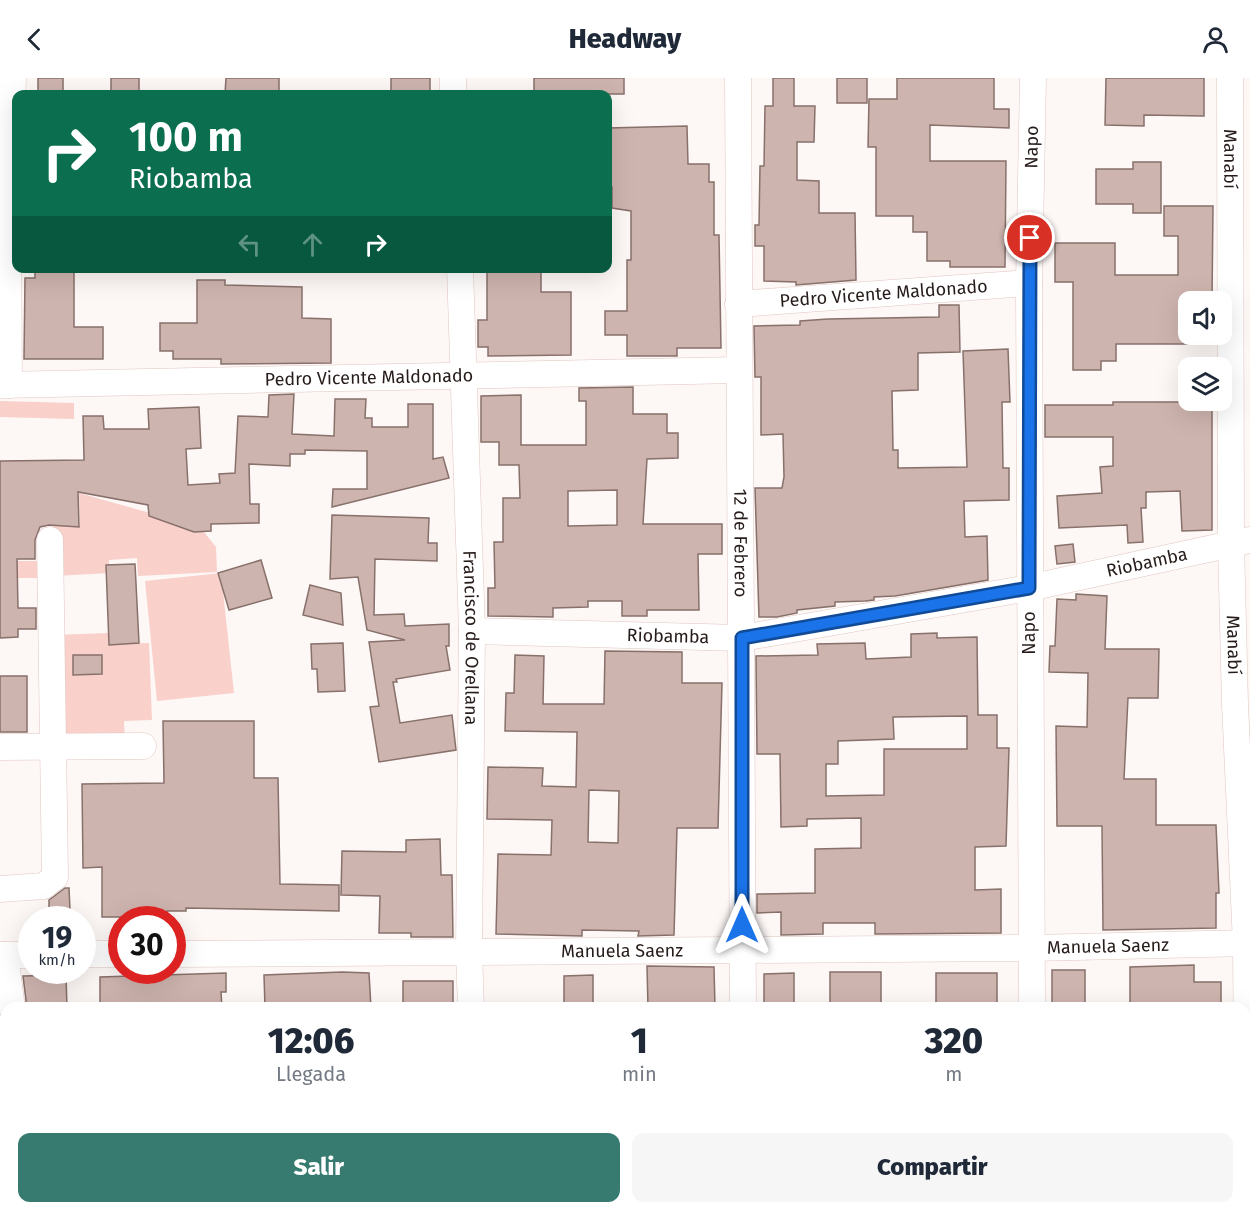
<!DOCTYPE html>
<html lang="es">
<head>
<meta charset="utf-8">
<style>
  body { margin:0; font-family:"Fira Sans",sans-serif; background:#f6f6f7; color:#1f2937; height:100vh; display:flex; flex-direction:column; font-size:22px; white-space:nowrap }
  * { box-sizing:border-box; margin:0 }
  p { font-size:20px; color:#747a83 }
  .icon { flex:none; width:33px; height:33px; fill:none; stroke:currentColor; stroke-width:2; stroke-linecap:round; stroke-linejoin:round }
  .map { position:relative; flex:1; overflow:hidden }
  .sheet { position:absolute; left:0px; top:924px; width:1251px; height:212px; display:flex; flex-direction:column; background:#fff; border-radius:18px 18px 0 0; box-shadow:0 6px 24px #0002 }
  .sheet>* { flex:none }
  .banner { position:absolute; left:12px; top:12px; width:600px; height:183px; border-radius:12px; box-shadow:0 6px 24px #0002; background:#0b6e4f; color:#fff; overflow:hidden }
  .fabs { position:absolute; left:1178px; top:213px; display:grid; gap:12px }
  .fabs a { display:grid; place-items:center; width:54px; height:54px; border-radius:12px; background:#fff; box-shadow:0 6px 24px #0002; font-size:30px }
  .speed { position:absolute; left:18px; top:828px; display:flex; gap:12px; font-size:30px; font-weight:700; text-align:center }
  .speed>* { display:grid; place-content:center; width:78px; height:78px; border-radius:50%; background:#fff; box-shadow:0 6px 24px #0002; line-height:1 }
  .speed small { font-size:15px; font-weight:400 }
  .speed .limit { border:9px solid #d22; background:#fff; color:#111 }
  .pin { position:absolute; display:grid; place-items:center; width:51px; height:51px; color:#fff; margin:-26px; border:3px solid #fff; border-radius:50%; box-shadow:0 2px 6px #0007 }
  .me { position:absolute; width:66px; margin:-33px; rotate:0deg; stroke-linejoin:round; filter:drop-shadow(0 0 4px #0008) }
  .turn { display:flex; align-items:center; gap:21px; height:126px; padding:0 18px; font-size:27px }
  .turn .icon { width:78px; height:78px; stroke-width:2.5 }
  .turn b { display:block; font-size:42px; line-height:51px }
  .lanes { display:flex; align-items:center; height:57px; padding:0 18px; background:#0003; justify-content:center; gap:30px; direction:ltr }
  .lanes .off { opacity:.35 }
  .eta { display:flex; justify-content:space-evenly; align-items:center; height:102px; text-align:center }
  .eta b { font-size:36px; font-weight:800; line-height:42px }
  .primary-button { display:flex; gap:12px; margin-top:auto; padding:12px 18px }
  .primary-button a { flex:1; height:69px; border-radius:12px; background:#377b70; color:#fff; font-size:24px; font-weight:800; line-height:69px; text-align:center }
  .primary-button a+a { background:#f6f6f7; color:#1f2937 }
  header { display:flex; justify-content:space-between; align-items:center; height:78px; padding:0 18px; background:#fff; font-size:27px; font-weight:800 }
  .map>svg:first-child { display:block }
</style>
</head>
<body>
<header><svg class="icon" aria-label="back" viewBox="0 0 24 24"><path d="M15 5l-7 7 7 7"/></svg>Headway<svg class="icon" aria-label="person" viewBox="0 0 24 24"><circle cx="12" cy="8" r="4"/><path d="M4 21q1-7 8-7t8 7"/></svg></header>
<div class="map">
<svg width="1250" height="1135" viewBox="0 0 1250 1135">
  <rect width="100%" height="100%" fill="#fdf7f6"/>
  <g fill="#f9d1ca">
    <polygon points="0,323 74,325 74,341 0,339"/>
    <polygon points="79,415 200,449 216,469 217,494 138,498 137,480 109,482 109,495 56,498 53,448 80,447"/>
    <polygon points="0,483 47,483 46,500 0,500"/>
    <polygon points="221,495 234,615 157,623 145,503"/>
    <polygon points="108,555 108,566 149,565 152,642 124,643 125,664 58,666 54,557"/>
  </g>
  <g fill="#ceb4af" stroke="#88706b" stroke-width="1.5" fill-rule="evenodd">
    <rect x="38" y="0" width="25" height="16"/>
    <rect x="111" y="0" width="28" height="16"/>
    <polygon points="226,0 279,0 279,16 225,16"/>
    <rect x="391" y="0" width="39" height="16"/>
    <rect x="534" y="0" width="90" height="16"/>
    <polygon points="773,0 794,0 794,28 815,28 814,64 797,64 797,102 819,103 819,135 855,135 856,202 796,207 796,204 764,203 764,168 755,168 755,147 759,147 760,88 764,88 765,28 773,28"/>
    <rect x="837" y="0" width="30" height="25"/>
    <polygon points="897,0 994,0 994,31 1009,31 1009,50 930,47 930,83 1006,83 1005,189 950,189 950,183 927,183 927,154 913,154 913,138 876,138 876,69 868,69 869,21 897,21"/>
    <polygon points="1106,0 1204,0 1204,38 1144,37 1144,48 1105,47"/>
    <polygon points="687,48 688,86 709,86 709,104 714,104 714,157 719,157 721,270 677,270 677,278 627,278 627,257 605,257 605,233 627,233 627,182 631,182 631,133 612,130 612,109 608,109 608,50"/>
    <polygon points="1133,84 1161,84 1161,135 1133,135 1133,126 1096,126 1096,91 1133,91"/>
    <polygon points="1164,128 1213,128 1212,224 1188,224 1188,266 1116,266 1116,283 1101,283 1101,292 1073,292 1073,204 1055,204 1055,165 1115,165 1115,197 1178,197 1178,158 1164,158"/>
    <polygon points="35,190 74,190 74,249 103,249 103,281 24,281 25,200 35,200"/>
    <polygon points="487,190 541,190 541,214 571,214 571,277 488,278 488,269 478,269 478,242 487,242"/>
    <polygon points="197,202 225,202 225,207 302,209 302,240 331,241 331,285 221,286 221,281 173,281 173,273 160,273 160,245 197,245"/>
    <polygon points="939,227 959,227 960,274 918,275 918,312 892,313 893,372 898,372 898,390 967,389 963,273 1008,271 1010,324 1002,324 1003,390 1009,390 1009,422 964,423 965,459 987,458 988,502 895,518 874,519 874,522 865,523 835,524 835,528 797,532 797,535 777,539 759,539 755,410 782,410 784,399 783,356 761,357 761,299 755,299 754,248 800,247 800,243 828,241 939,239"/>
    <path d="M633,309V336H667V355H678V380L647,381L643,446H722V476H698L699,532H647V538H622V523H588V529L553,530V539L488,538V510H495L494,464H503V420H520L519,387H499V364H481V318L521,317V367H586V323H579V310ZM617,412V447L568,448V413Z"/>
    <polygon points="294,316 292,356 334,358 335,321 366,321 365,340 372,340 372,349 408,349 408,326 433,326 433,381 443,379 449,400 332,429 333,411 367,411 367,373 305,372 305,376 290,376 290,388 249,386 250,426 259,426 259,445 211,446 211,453 194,454 149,438 148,427 78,414 79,449 49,447 40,449 35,462 35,481 17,481 18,530 36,530 36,551 18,551 18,559 0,560 0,383 84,382 83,338 103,338 104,351 149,351 148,331 199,329 201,370 186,371 188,407 220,405 219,396 235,395 238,338 268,339 269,317"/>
    <polygon points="1113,324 1212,324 1212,452 1182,453 1180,413 1146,414 1146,430 1141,430 1143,464 1128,465 1127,447 1059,450 1057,418 1102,415 1100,389 1113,388 1113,359 1045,359 1045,327 1113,327"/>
    <polygon points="332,437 429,440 428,465 437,465 437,483 375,481 374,537 404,536 405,548 449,546 449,568 446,568 450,592 396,601 397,604 393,604 400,645 452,637 456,672 379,684 370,629 379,628 369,564 405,562 367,552 358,499 330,501"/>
    <polygon points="1073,466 1075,484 1057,486 1055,468"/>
    <polygon points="261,482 272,520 229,532 218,495"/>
    <polygon points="135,486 139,565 109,567 106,487"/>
    <polygon points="310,507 341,515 343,547 303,537"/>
    <polygon points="1076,516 1107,518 1105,571 1159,571 1158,620 1128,620 1124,701 1156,701 1156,747 1216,747 1219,815 1216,815 1216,850 1103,852 1102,748 1057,748 1056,648 1087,649 1088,595 1049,594 1050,568 1055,568 1057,521 1076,522"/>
    <path d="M937,555V560L977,559L978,637H997V670H1009L1006,768L975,769V812L1001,811V855L875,856V845H823V856L781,857V834L757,835V816L815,815V771L861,770V740L807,741V748L781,749L780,676H757L756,578L818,577L817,566L865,565L866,581L911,579V556ZM967,638V671H884V717L826,718V686H838V663L894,661L893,639Z"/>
    <polygon points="343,565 345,613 318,614 317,591 312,591 311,566"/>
    <path d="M605,573L682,574V605H722L718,750H677L674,857L638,858L639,853L582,852V858L496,856L498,776L551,777L552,742L487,741L488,689L543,690L542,708L576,709L577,654L505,653L506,615H514L515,577L544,578L543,626H604ZM589,712L619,713L618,765L588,764Z"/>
    <polygon points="73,577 102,577 102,596 73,597"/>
    <rect x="0" y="598" width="27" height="56"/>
    <polygon points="163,643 254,643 254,700 278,700 280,806 339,807 339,833 186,830 186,833 167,833 167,839 102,839 102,789 83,790 82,706 164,705"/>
    <polygon points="440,761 441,797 452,797 453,859 411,859 411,855 379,855 380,818 341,817 342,773 406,774 406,762"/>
    <polygon points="65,810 69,810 70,832 49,832 49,822"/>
    <polygon points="1194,887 1194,904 1221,904 1221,930 1130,930 1130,889"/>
    <polygon points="647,888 714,889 715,930 648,930"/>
    <rect x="1052" y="892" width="33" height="34"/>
    <polygon points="342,894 369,895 371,930 265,930 264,897"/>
    <rect x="830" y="894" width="51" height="36"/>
    <polygon points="226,895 226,914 221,914 222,930 100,930 100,899"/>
    <polygon points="794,895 794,930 764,930 764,896"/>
    <rect x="936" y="895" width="61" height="35"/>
    <polygon points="66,897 67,930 27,930 23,898"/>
    <polygon points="593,897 593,930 564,930 564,898"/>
    <rect x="403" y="903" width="50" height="27"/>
  </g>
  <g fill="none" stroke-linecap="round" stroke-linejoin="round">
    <defs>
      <g id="minor">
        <polyline points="453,0 453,16"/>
        <path id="s1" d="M738,0L743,930"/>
        <path id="s2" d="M1230,0L1231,466L1235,626L1246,865L1248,1135"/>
        <path id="s3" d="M460,190L472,553L469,874L471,930"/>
        <path id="s4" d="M738,226L1029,205"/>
        <path id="s5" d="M0,307L738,292"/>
        <polyline points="9,307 8,136 13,0"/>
        <path id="s6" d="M472,553L742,560L1029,510L1250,462"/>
        <polyline points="0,669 143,668"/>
        <polyline points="0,811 44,808 55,799 50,462"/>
        <polyline points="82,876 122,876"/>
        <path id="s7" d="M172,876L1032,870L1250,865"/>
        <polyline points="0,877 32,877"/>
        <polyline points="5,877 12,930"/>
        <path id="s8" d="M1032,930L1029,205L1033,0"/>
        <polyline points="0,1097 6,1095"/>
        <polyline points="115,1130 118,1135"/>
        <polyline points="480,1130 480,1135"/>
        <polyline points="1032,1130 1033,1135"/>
        <polyline points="745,1135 745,1130"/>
      </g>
    </defs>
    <use href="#minor" stroke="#e0c6c0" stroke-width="27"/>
    <use href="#minor" stroke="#fff" stroke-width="26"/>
  </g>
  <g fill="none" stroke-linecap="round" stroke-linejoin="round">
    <defs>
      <polyline id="route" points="742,847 742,560 1029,510 1030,160"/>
    </defs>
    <use href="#route" stroke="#114b97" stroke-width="15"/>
    <use href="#route" stroke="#1a73e8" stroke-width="10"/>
  </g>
  <g text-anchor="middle" stroke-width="6" stroke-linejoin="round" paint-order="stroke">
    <g font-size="18" fill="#261c1a" stroke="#fff">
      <text dy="6" stroke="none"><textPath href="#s8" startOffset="861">Napo</textPath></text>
      <text dy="6" stroke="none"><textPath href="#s2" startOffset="81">Manabí</textPath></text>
      <text dy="6" stroke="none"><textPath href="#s4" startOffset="146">Pedro Vicente Maldonado</textPath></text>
      <text dy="6" stroke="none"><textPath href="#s5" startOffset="369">Pedro Vicente Maldonado</textPath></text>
      <text dy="6" stroke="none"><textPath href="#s1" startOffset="465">12 de Febrero</textPath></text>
      <text dy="6" stroke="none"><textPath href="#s6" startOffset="682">Riobamba</textPath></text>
      <text transform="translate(1029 555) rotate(-90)" y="6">Napo</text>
      <text dy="6" stroke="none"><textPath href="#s6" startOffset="196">Riobamba</textPath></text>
      <text dy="6" stroke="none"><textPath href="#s3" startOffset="370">Francisco de Orellana</textPath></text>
      <text dy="6" stroke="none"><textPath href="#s2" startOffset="567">Manabí</textPath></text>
      <text dy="6" stroke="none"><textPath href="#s7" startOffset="936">Manuela Saenz</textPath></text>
      <text dy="6" stroke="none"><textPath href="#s7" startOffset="450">Manuela Saenz</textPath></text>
    </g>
  </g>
</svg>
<div class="fabs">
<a><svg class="icon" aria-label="sound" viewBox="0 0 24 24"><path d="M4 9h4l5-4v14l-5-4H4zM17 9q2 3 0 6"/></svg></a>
<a><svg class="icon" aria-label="layers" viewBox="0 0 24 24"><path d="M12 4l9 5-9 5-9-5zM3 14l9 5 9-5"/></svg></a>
</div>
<div class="speed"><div>19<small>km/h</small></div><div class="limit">30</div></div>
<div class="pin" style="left:1030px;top:160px;background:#d93025"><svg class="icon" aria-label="arrive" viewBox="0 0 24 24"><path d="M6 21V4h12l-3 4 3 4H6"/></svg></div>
<svg class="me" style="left:742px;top:847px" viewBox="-20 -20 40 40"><path d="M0-17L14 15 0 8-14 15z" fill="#1a73e8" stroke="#fff" stroke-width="4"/></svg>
<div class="banner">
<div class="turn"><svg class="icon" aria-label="right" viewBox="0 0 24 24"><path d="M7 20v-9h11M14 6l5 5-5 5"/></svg><div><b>100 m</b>Riobamba</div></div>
<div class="lanes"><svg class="icon off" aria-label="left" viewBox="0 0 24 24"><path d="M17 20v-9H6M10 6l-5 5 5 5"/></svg><svg class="icon off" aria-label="ahead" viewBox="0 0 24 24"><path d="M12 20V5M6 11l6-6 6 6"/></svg><svg class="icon" aria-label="right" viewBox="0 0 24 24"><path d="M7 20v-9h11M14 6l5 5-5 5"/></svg></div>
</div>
<section class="sheet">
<div class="eta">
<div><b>12:06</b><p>Llegada</p></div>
<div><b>1</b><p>min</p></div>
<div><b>320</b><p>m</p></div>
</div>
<div class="primary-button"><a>Salir</a><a>Compartir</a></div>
</section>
</div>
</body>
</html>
